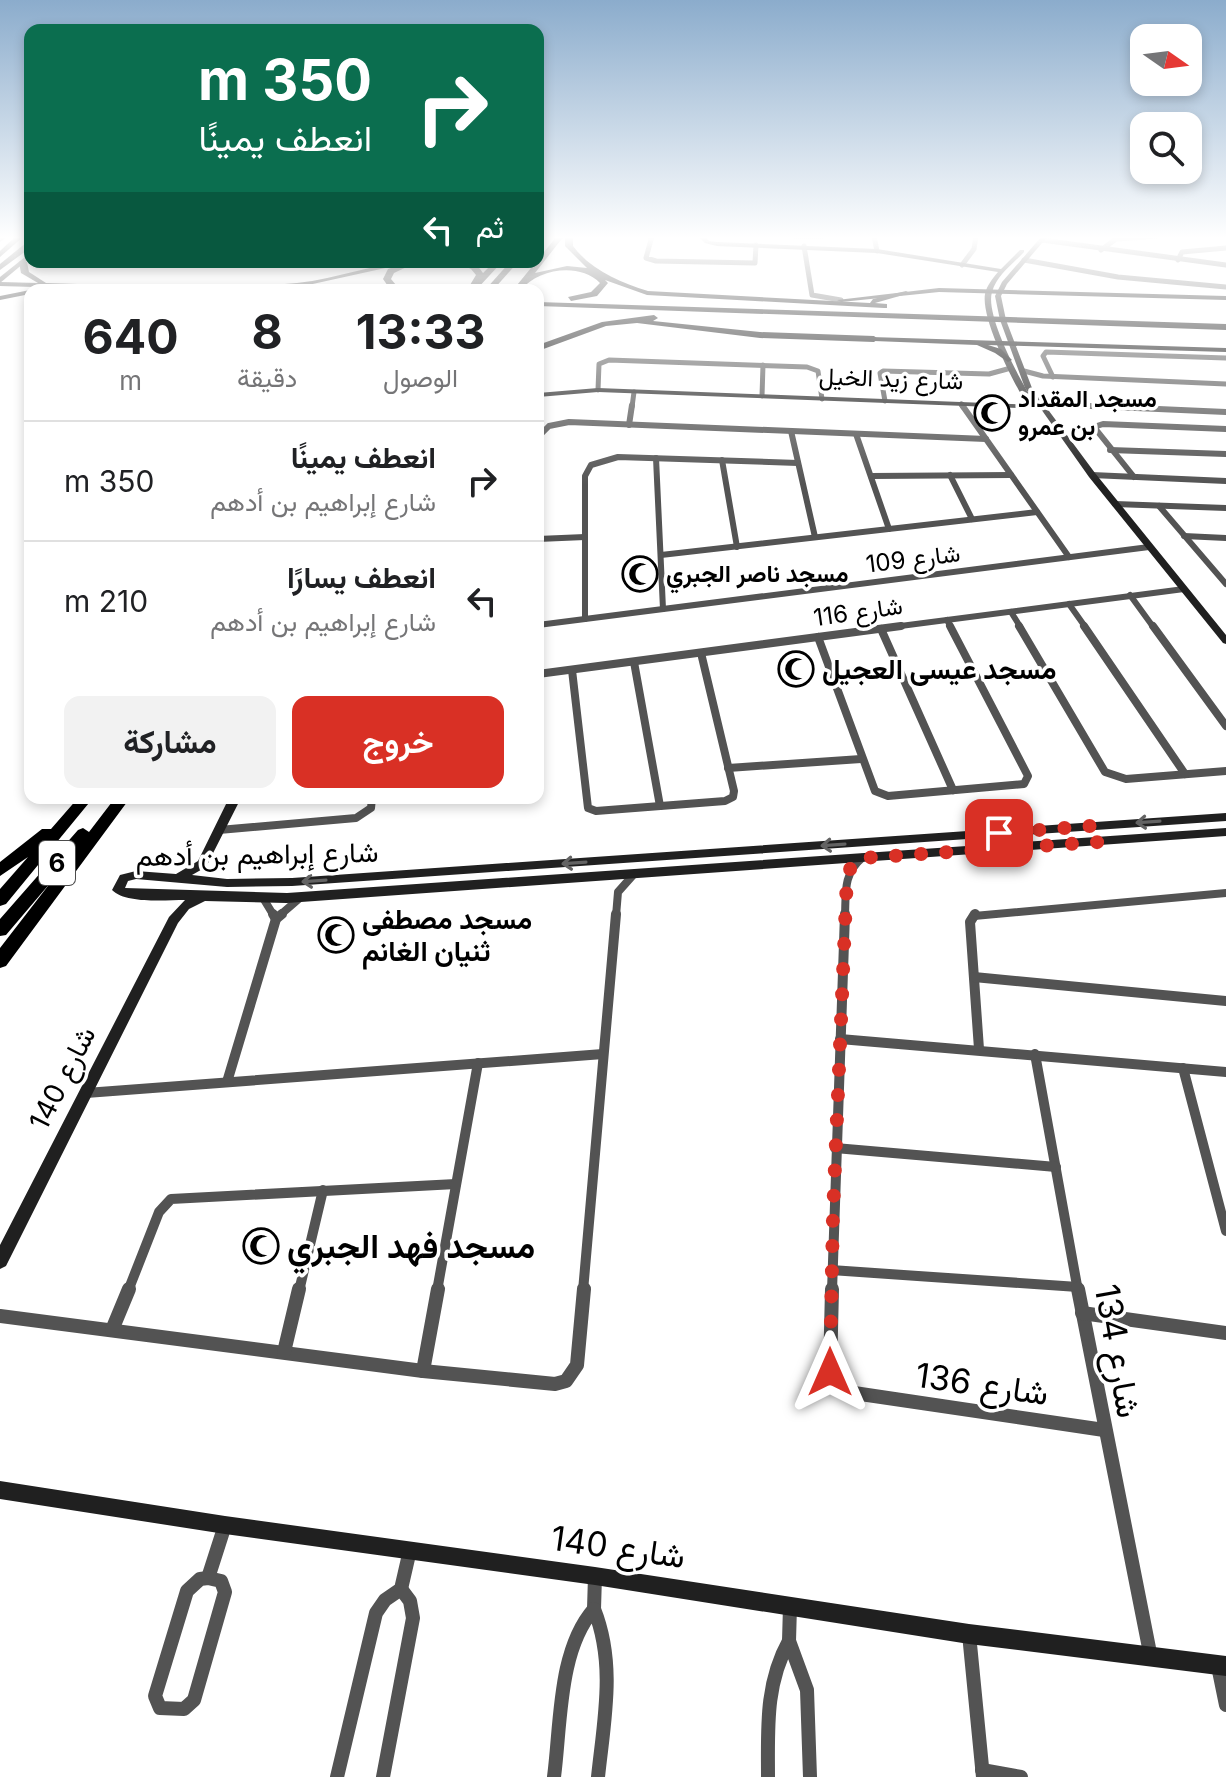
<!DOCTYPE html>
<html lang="ar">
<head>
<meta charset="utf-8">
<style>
  body { margin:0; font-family:Inter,Vazirmatn,sans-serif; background:#f2f2f2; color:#202124; direction:rtl; height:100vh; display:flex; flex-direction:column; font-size:30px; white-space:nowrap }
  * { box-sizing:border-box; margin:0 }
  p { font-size:26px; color:#757577 }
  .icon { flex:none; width:44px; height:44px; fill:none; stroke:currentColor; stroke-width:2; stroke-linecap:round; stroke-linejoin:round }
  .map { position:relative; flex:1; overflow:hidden; direction:ltr }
  .details { position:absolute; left:24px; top:284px; width:520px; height:520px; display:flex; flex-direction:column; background:#fff; border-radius:16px; box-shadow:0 4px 12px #0003; direction:rtl }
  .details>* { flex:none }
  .guide { position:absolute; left:24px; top:24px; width:520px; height:244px; border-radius:16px; box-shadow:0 4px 12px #0003; direction:rtl; background:#0b6e4f; color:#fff; overflow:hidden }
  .needle { width:52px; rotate:104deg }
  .tools { position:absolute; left:1130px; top:24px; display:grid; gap:16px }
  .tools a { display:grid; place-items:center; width:72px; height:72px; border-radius:16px; background:#fff; box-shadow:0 4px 12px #0003; font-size:40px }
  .pin { position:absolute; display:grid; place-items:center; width:68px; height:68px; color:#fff; margin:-34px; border-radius:16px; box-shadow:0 4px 12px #0006 }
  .me { position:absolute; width:88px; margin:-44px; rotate:0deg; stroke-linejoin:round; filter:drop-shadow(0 0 6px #0008) }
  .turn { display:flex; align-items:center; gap:28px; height:168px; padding:0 40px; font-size:36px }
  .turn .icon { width:104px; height:104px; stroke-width:2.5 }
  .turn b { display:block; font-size:56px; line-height:68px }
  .then { display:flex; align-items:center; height:76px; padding:0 40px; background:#0003; gap:16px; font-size:30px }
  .eta { display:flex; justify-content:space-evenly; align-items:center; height:136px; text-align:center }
  .eta b { font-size:48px; font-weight:700; line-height:56px }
  .primary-button { display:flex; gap:16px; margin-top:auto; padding:16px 40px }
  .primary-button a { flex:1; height:92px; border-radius:16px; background:#d93025; color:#fff; font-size:32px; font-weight:700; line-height:92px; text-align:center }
  .primary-button a+a { background:#f2f2f2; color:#202124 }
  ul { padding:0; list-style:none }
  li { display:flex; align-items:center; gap:24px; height:120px; padding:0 40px; border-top:2px solid #e0e0e0 }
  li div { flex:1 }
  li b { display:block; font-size:30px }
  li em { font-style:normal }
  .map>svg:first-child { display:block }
</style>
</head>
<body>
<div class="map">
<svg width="1226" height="1777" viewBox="0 0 1226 1777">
  <rect width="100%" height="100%" fill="#fff"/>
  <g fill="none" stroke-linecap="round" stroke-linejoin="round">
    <g stroke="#535353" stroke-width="5">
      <polyline points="652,236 646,258 656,261 755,263 756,245"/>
      <polyline points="795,236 822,236"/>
      <polyline points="874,236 877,251"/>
      <polyline points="1042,240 1226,265"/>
      <polyline points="804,246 812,295 841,300"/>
      <polyline points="1101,250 1116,239 1157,236"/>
      <polyline points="1024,260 1118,277 1226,287"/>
      <polyline points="1178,260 1182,252 1226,248"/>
      <polyline points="962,265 974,249 976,236"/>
      <polyline points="1024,371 1043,376 1226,384"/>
      <polyline points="1053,377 1043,356 1046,352 1226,358"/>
      <polyline points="598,390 599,364 609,360 807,367 818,371 822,399"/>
      <polyline points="762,396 763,365"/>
      <polyline points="885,401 880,373 883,371 989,374 1011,368"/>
      <polyline points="961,404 963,407"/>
      <polyline points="1040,404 1114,407"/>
      <polyline points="632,407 634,392"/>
    </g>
    <g stroke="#535353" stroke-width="6">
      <polyline points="962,405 1069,557"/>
      <polyline points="1068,405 1226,412"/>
      <polyline points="629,425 632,405"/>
      <polyline points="791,431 815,537"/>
      <polyline points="856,434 889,529"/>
      <polyline points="538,437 549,426 569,422 986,439"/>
      <polyline points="1110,450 1226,454"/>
      <polyline points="656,458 663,609"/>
      <polyline points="722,460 737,547"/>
      <polyline points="950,475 972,519"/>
      <polyline points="1092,475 1226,481"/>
      <polyline points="871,476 1011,475"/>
      <polyline points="1134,477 1094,427 1103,424 1226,429"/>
      <polyline points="1115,504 1226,508"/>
      <polyline points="1159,506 1226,584"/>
      <polyline points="1184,536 1226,538"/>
      <polyline points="538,539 585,537"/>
      <polyline points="661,555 1037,512"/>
      <polyline points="1130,595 1154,628"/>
      <polyline points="1069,604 1086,628"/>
      <polyline points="1011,612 1021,628"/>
      <polyline points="585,619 585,476 591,465 618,457 798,463"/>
      <polyline points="947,620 951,628"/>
      <polyline points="538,625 1149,547"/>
      <polyline points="885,628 1184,589"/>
    </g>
    <g stroke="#535353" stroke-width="8">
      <polyline points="1019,626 1105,772 1126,779 1226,771"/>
      <polyline points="1084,626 1185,774"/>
      <polyline points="1153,626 1226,726"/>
      <polyline points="881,629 953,790"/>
      <polyline points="818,637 875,791 888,796 1024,784 1028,776 950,626"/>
      <polyline points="634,662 660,806"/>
      <polyline points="572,670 588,808 596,811 725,801 733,797 734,791 701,653"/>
      <polyline points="538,674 901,626"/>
      <polyline points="728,768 861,759"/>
      <polyline points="219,830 356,818 371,808 372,798"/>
      <polyline points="263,898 274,916"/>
      <polyline points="279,916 301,897"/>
      <polyline points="616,916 618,892 634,874"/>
      <path d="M845,916C846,893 843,874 862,858"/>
      <polyline points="974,916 1226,893"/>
    </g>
    <g stroke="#535353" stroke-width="10">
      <polyline points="273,914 276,919"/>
      <polyline points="975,914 970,922 979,1049"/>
      <polyline points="974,977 1226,1001"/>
      <polyline points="840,1039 1226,1072"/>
      <polyline points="1035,1054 1078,1291"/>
      <polyline points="1183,1068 1226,1231"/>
      <polyline points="227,1082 276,919 282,914"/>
      <polyline points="86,1093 603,1054"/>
      <polyline points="835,1148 1056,1167"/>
      <polyline points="831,1270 1078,1287"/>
      <polyline points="128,1291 159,1212 171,1199 456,1184"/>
      <polyline points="299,1291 323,1190"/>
      <polyline points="437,1291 478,1063"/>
      <polyline points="583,1291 616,914"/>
      <polyline points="832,1291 845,914"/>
    </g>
    <g stroke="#535353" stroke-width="14">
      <polyline points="832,1289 830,1372 842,1388 854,1393 1104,1430"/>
      <polyline points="1078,1289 1151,1658"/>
      <polyline points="1082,1313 1226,1333"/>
      <polyline points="0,1316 423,1371 555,1384 566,1381 577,1365 584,1289"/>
      <polyline points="112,1330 129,1289"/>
      <polyline points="284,1352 299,1289"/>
      <polyline points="423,1371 438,1289"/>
      <polygon points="208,1578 221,1581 225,1592 194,1700 184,1709 160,1708 155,1696 187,1591 200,1579"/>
      <polyline points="208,1578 225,1525"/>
      <polyline points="594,1609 595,1576"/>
      <polyline points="969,1634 983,1777"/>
      <polyline points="789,1641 790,1606"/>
      <polyline points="1218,1666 1226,1705"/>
      <polyline points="982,1770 1021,1777"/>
      <polyline points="337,1777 376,1613 385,1600 401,1589 410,1550"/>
      <polyline points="383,1777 413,1618 410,1601 401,1589"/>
      <path d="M554,1777C561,1724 558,1650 594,1609C616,1664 604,1720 598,1777"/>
      <path d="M768,1777C768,1729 765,1684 789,1641L807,1690L810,1777"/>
    </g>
    <g fill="#202020" fill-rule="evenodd">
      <path d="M698,236H704L709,241L717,242L877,249L1001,269L1020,250H1024V252C1013,264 997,275 992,292C985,315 1019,378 1032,399L1025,401C1012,380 981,318 985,294C987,285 993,278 998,272L877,253L717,246L705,243Z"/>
      <polygon points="1042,236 1048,236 1007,284 1001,296 1006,320 1032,388 1095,473 1226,635 1226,644 1223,643 1089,477 1041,409 598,392 538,397 538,393 598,388 1037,405 1025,388 1000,320 995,296 1002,282"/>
      <path d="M229,798H241L206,867L192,875L227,879L292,878L1226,813V821L292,886L227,887L136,879L128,881L125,888L287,893L1226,828V836L287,903L205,901L189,909L178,923L6,1266L0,1269V1245L169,917L185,900C165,900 126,904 112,890L120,875L136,871L176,874L198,861Z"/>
      <polygon points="0,1481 225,1516 595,1567 969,1624 1226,1656 1226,1676 969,1644 595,1585 225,1534 0,1499"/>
    </g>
    <g fill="#000" fill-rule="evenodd">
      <polygon points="8,236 0,242 1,236"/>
      <polygon points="30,253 30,258 0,283 0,277"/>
      <polygon points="939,288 1226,296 1226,300 939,292 841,302 837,300"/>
      <polygon points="871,337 1226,348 1226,352 988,345 1001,349 1012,360 1008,362 995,353 977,345 874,341 870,339"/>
    </g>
    <g fill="#000" fill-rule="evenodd">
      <polygon points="16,236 24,236 0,257 0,251"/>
      <path d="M557,236H564L535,273L567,266L587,268L565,246V236H573V246C591,270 619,282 648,291L870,303L873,299L906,291L910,293L875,303L887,304V308H884L647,295L605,280L608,283L597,296L571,301L568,297L591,292L600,283C579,262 538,269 521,290H513Z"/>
      <polygon points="27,242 30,242 30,248 0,270 0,264"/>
      <path d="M23,260L27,262L29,272L46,283C130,285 214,291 297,283C338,279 376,262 417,262L394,273L391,279L396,285L405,290L390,289L383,279L388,269L399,265L299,287L141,290L0,286V282L38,283L21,273L19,262Z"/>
      <polygon points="456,262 477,265 483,273 494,262 502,262 476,290 467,290 476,275 471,269"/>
      <polygon points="510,262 518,262 493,290 485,290"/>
      <polygon points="30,290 30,294 0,300 0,296"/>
      <polygon points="538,302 1226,324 1226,330 538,306"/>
      <polygon points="654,315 658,318 653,321 760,332 874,336 878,339 874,342 760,338 637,323 606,326 538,351 538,345 602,322"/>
      <polygon points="78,798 93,798 6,904 0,906 0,889 28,857 0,876 0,862 42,829 51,829"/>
      <polygon points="115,798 130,798 6,966 0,968 0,948 51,882 6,935 0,936 0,919 78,830 83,828 89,832"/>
    </g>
  </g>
  <defs><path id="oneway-shaft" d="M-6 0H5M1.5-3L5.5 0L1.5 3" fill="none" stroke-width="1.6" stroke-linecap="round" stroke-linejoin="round" transform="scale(2)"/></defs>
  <g stroke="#636363">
    <use href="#oneway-shaft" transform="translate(1148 822) rotate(176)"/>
    <use href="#oneway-shaft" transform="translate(833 845) rotate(176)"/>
    <use href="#oneway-shaft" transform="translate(574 863) rotate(176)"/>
    <use href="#oneway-shaft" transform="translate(314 881) rotate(176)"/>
  </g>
  <linearGradient id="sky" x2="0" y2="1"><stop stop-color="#8baccc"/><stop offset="0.49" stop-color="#fff"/><stop offset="1" stop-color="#fff" stop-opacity="0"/></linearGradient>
  <rect width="1226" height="485" fill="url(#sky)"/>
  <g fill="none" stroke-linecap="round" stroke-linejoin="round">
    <polyline stroke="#d93025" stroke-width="14" stroke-dasharray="0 25.2" points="830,1372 833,1214 847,876 851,867 862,858 1099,842 1102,837 1098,830 1090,826 999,833"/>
  </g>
  <defs>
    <symbol id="mosque-ring" viewBox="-11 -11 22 22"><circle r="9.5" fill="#fff" stroke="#000" stroke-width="1.5"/><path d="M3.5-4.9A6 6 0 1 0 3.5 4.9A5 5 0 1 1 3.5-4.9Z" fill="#000"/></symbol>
  </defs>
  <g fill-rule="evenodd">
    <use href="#mosque-ring" x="972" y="393" width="40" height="40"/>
    <use href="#mosque-ring" x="620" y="554" width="40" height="40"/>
    <use href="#mosque-ring" x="776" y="649" width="40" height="40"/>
    <use href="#mosque-ring" x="316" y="915" width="40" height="40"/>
    <use href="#mosque-ring" x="241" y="1226" width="40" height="40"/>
  </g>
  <g text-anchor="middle" stroke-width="7" stroke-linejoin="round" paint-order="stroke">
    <g font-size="24" fill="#000" stroke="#fff">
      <text transform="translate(891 379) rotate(2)" y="8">شارع زيد الخيل</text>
      <text transform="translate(913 559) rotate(-7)" y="8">شارع 109</text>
      <text transform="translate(858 612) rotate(-8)" y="8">شارع 116</text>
    </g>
    <g font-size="24" font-weight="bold" fill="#000" stroke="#fff" text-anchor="start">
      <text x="1018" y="407">مسجد المقداد<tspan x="1018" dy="28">بن عمرو</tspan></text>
      <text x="666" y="582">مسجد ناصر الجبري</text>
    </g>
    <rect fill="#fff" stroke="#4c4c4c" stroke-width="2" x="39" y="841" width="36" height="44" rx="6"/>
    <g font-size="26" font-weight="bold" fill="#000">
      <text x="57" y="872">6</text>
    </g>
    <g font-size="28" font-weight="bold" fill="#000" stroke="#fff" text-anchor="start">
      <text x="822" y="679">مسجد عيسى العجيل</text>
      <text x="362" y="929">مسجد مصطفى<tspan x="362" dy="32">ثنيان الغانم</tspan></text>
    </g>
    <g font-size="28" fill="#000" stroke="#fff">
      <text transform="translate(257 854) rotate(-1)" y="10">شارع إبراهيم بن أدهم</text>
      <text transform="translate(62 1078) rotate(-63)" y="10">شارع 140</text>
    </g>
    <g font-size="34" font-weight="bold" fill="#000" stroke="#fff" text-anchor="start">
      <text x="287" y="1258">مسجد فهد الجبري</text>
    </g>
    <g font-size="34" fill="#000" stroke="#fff">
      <text transform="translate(1118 1351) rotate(80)" y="12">شارع 134</text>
      <text transform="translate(982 1384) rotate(8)" y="12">شارع 136</text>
      <text transform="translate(618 1547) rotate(8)" y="12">شارع 140</text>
    </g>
  </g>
</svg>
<div class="tools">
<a><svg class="needle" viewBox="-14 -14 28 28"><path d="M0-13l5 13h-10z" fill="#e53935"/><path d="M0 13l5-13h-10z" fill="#757577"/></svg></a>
<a><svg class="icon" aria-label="search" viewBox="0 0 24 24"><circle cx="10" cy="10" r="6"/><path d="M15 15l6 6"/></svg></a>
</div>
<div class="pin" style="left:999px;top:833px;background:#d93025"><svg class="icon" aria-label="arrive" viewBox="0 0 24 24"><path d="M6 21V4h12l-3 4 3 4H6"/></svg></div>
<svg class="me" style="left:830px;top:1372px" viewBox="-20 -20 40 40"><path d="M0-17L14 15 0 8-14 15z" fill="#d93025" stroke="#fff" stroke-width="4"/></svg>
<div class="guide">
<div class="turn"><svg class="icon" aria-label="right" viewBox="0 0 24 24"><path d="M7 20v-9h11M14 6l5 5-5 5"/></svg><div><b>350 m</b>انعطف يمينًا</div></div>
<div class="then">ثم<svg class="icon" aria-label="left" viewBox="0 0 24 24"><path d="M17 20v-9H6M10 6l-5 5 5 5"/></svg></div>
</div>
<section class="details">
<div class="eta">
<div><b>13:33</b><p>الوصول</p></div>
<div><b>8</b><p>دقيقة</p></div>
<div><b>640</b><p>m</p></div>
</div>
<ul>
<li><svg class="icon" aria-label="right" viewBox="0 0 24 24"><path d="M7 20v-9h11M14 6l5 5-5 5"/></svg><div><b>انعطف يمينًا</b><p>شارع إبراهيم بن أدهم</p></div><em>350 m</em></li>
<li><svg class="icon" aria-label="left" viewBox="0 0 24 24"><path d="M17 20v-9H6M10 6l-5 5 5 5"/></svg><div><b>انعطف يسارًا</b><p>شارع إبراهيم بن أدهم</p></div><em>210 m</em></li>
</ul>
<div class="primary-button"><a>خروج</a><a>مشاركة</a></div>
</section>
</div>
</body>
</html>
